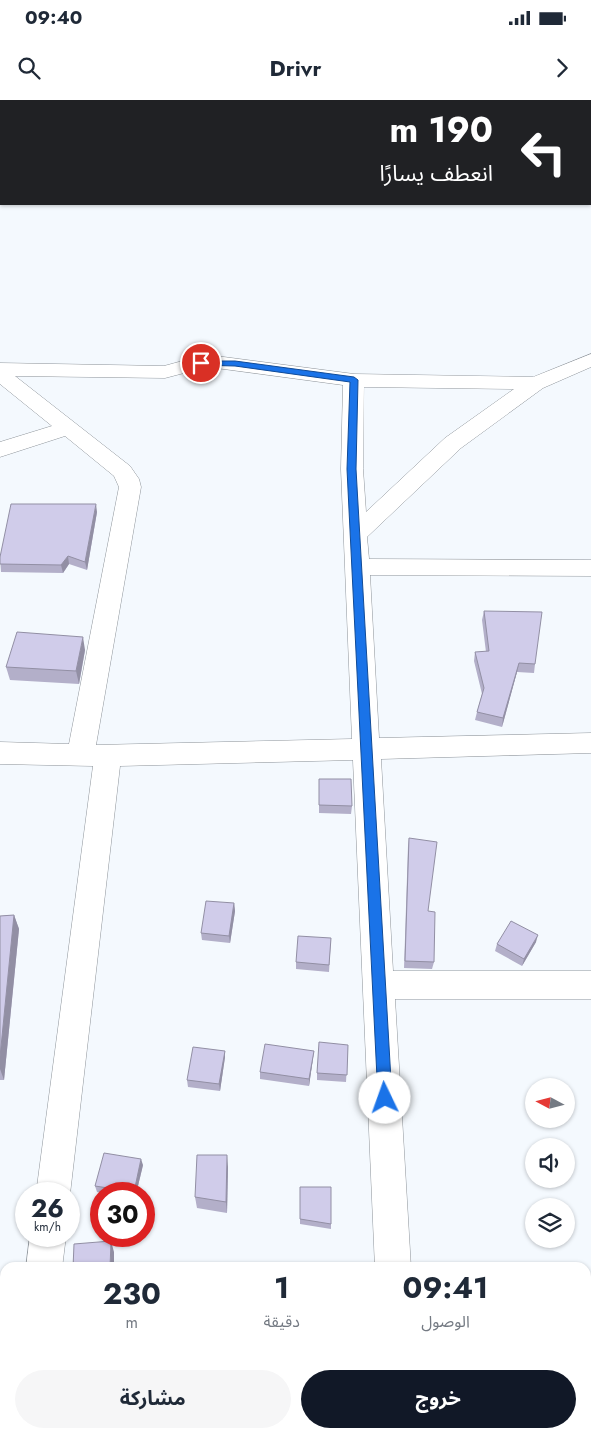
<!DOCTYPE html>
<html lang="ar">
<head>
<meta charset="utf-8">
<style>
  body { margin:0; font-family:Jost,"Noto Sans Arabic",sans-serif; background:#f6f6f7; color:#1f2937; direction:rtl; height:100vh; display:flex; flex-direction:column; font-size:19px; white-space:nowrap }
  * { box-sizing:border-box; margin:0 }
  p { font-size:16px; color:#747a83 }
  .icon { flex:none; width:28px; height:28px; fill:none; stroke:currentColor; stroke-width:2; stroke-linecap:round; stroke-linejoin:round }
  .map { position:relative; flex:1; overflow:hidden; direction:ltr }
  .side { position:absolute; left:0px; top:1162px; width:591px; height:176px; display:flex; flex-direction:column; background:#fff; border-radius:15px 15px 0 0; box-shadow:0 1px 4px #0004; direction:rtl }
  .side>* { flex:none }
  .guide { position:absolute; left:0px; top:0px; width:591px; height:105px; box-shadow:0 1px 4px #0004; direction:rtl; background:#202124; color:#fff; overflow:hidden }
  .needle { width:32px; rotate:277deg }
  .tools { position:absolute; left:525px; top:978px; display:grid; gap:10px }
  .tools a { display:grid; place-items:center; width:50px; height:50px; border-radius:50%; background:#fff; box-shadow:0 1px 4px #0004; font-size:25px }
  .speed { position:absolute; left:15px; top:1082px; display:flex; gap:10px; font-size:25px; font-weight:700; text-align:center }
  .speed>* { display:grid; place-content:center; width:65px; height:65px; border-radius:50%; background:#fff; box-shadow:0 1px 4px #0004; line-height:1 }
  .speed small { font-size:12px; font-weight:400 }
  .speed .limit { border:8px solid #d22; background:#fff; color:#111 }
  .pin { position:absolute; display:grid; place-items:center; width:42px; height:42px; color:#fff; margin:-21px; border:2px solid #fff; border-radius:50%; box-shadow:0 1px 5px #0007 }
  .me { position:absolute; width:55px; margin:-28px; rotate:357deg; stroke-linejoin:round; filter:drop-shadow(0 0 4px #0008) }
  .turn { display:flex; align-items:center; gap:18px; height:105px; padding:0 15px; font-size:22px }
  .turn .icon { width:65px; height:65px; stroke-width:2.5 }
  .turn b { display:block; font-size:35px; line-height:42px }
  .eta { display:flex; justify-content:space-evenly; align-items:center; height:85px; text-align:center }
  .eta b { font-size:30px; font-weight:700; line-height:35px }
  .primary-button { display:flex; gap:10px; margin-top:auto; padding:10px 15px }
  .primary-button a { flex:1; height:58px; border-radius:30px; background:#111827; color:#fff; font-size:20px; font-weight:700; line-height:58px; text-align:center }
  .primary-button a+a { background:#f6f6f7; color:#1f2937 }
  .status { display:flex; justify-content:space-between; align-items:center; height:35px; padding:0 25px; background:#fff; direction:ltr }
  .status svg { height:14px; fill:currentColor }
  header { display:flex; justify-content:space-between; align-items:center; height:65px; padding:0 15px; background:#fff; font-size:22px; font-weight:700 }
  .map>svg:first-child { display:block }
</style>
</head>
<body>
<div class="status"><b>09:40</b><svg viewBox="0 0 49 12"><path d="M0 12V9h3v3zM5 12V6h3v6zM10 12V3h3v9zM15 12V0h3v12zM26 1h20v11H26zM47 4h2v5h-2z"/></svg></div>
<header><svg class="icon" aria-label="forward" viewBox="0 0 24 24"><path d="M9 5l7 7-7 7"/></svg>Drivr<svg class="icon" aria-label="search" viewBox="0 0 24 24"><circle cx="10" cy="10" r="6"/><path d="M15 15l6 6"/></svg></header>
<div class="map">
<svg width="591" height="1338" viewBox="0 0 591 1338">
  <rect width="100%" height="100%" fill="#f4f9fe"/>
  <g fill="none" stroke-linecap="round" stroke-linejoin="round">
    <defs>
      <g id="minor">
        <path d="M591,254V267L543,288L461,348L367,437L369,459L591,460V476L370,475L379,638L591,633V653L381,659L393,871H591V899H395L411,1168H375L353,660L120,666L70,1094L69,1098V1094H36L93,666L0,664V642L69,644L119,387L114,376L65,336L0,357V342L52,326L0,284V263L164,266L186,260L216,256L354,274L533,277ZM216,268L343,285L341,369L352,639L96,645L141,387L139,379L130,366L15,276L165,278L188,272ZM364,287L514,289L445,338L366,412L363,369Z"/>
        <polygon points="30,1136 66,1136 62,1168 26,1168"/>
        <rect x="586" y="1255" width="5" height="38"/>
        <polygon points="5,1331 5,1334 42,1334 42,1338 4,1338"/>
      </g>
    </defs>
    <use href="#minor" stroke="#8e949a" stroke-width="1"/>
    <use href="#minor" fill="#fff" fill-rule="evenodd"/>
  </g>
  <g fill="#b3afc9">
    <polygon points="97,412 87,470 69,464 63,473 1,472 0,457"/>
    <polygon points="484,511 535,564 534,573 517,572 502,627 475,620 477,612 482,594 474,561 475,552 486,552 482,520"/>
    <polygon points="85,550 79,584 10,580 6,567"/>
    <polygon points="319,679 352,706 351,714 319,713"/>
    <polygon points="409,738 428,811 434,862 432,869 404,868 408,746"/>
    <polygon points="234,803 235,811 230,843 202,840 201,833"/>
    <polygon points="14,815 19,829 4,980 0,980 0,816"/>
    <polygon points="331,838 329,872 296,869 296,862"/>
    <polygon points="536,842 522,866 495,851 497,844"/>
    <polygon points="348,945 346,982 317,980 317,973"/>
    <polygon points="225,951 225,957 220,991 188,987 187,980"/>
    <polygon points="314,951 309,986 260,979 260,972"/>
    <polygon points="143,1065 136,1094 108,1094 97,1092 95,1086"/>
    <polygon points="228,1067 227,1113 197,1108 195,1097"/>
    <polygon points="300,1087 331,1124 331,1129 300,1124"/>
  </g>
  <g fill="#928fa4">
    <polygon points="96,404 97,412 87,470 85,462"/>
    <polygon points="68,456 69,464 63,473 61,465"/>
    <polygon points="83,537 85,550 79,584 76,571"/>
    <polygon points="519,563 517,572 502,627 503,618"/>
    <polygon points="234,803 235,811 230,843 229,836"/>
    <polygon points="14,815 19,829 4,980 0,969 0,957"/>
    <polygon points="538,835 536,842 522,866 524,859"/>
    <polygon points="225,951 225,957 220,991 219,984"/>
    <polygon points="314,951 309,986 309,979"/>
    <polygon points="227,1055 228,1067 227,1113 226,1102"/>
    <polygon points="141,1059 143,1065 136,1094 134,1094 134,1092"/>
    <polygon points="111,1141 114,1152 114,1168 110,1168"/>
  </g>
  <g fill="#d0ccea" stroke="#928fa4">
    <polygon points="116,0 129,0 129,1 115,1"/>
    <polygon points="208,0 254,0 254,1 207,1"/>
    <polygon points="11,404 96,404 85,462 68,456 61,465 0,464 0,457"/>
    <polygon points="484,511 542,512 535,564 519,563 503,618 477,612 484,588 475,552 489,551"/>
    <polygon points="17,532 83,537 76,571 6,567"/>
    <polygon points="319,679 351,679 352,706 319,705"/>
    <polygon points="409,738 437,742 428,811 435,812 434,862 405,861"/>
    <polygon points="206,801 234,803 229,836 201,833"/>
    <polygon points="14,815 0,957 0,816"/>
    <polygon points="511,821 538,835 524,859 497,844"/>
    <polygon points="298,836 331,838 329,865 296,862"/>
    <polygon points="319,942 348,945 347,975 317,973"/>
    <polygon points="265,944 314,951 309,979 260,972"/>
    <polygon points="193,947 225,951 219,984 187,980"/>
    <polygon points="104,1053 141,1059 134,1092 95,1086"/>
    <polygon points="197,1055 227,1055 226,1102 195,1097"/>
    <polygon points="300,1087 331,1087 331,1124 300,1119"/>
    <polygon points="111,1141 110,1168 73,1168 74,1144"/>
    <rect x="96" y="1334" width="36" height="4"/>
    <polygon points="262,1334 296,1334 296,1338 261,1338"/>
    <polygon points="484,1334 521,1334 522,1338 484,1338"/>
  </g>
  <polygon fill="#1a73e8" stroke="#114b97" points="201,261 235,261 354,277 358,280 356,369 392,998 390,1003 385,1004 380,1003 378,998 347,369 350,282 235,266 198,265 198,262"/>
</svg>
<div class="tools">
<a><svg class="needle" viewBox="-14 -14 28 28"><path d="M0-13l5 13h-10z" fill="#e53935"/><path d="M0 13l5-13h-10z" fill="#747a83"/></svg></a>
<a><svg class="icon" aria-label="sound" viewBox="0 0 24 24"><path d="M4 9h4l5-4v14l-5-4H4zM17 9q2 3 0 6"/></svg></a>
<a><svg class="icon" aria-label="layers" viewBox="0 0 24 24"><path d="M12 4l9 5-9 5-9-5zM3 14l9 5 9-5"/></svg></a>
</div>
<div class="speed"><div>26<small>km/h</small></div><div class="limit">30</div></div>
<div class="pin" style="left:201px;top:263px;background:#d93025"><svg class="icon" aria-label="arrive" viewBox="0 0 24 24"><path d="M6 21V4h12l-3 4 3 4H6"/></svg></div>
<svg class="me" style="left:385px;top:998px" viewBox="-20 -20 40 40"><circle r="19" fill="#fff"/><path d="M0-13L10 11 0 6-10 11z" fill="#1a73e8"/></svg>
<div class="guide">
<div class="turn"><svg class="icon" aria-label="left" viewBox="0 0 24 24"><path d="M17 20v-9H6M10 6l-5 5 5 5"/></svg><div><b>190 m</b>انعطف يسارًا</div></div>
</div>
<section class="side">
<div class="eta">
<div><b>09:41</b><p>الوصول</p></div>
<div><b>1</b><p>دقيقة</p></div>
<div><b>230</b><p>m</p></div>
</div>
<div class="primary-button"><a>خروج</a><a>مشاركة</a></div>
</section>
</div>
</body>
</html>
